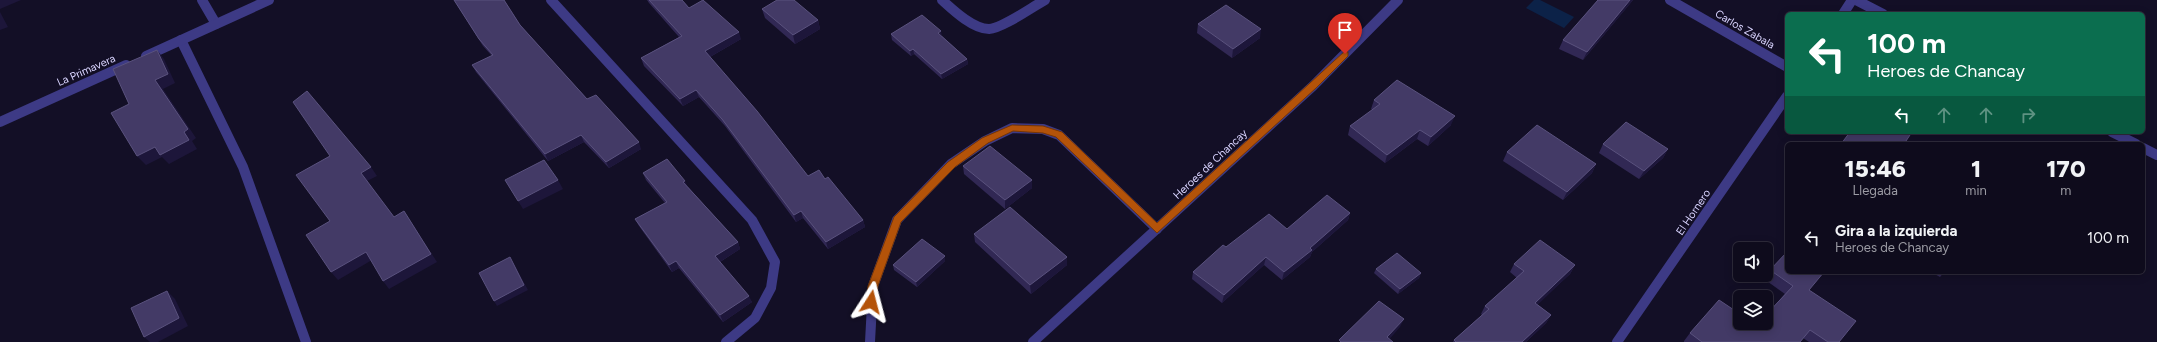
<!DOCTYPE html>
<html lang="es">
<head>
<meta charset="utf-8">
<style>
  body { margin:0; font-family:Figtree,sans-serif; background:#171425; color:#f1f3f6; height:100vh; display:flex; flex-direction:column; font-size:15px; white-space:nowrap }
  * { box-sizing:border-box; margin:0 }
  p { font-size:13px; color:#9b9ba3 }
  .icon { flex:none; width:22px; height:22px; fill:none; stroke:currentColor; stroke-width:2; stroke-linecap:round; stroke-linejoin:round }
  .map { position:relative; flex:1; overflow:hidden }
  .panel { position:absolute; left:1785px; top:142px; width:360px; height:132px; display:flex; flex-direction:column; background:#0e0b1c; border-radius:6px; box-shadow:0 2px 10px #0003,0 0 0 1px #2e2b3b }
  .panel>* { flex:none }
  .banner { position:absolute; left:1785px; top:12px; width:360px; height:122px; border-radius:6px; box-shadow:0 2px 10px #0003,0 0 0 1px #2e2b3b; background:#0b6e4f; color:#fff; overflow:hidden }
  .fabs { position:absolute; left:1733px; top:242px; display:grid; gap:8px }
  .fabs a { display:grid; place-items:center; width:40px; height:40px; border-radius:6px; background:#0e0b1c; box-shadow:0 2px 10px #0003,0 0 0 1px #2e2b3b; font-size:20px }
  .pin { position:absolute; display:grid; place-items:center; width:34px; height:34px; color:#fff; margin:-41px -17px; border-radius:50% 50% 50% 0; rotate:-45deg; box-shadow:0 0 4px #0007 }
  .pin .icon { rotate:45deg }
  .me { position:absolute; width:44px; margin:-22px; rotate:9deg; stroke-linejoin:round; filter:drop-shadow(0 0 3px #0008) }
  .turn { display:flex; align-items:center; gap:14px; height:84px; padding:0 16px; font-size:18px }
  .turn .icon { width:52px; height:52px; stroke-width:2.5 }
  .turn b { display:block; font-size:28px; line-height:34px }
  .lanes { display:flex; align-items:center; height:38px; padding:0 16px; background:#0003; justify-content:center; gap:20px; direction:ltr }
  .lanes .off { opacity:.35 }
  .eta { display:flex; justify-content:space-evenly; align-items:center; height:68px; text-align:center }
  .eta b { font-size:24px; font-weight:800; line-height:28px }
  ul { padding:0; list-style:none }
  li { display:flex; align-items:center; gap:12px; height:56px; padding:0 16px }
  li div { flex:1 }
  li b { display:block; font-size:15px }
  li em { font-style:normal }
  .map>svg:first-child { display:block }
</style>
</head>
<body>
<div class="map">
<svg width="2157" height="342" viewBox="0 0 2157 342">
  <rect width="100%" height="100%" fill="#130f26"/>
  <polygon fill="#0c2248" points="1534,0 1540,0 1574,17 1564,28 1526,8"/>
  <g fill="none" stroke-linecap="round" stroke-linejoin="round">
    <g stroke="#3d3a85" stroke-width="10">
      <polyline points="202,0 216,24"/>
      <polyline points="551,0 752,220 775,262 771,288 755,318 726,342"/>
      <path d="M942,0C953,10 973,29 989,29C1003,28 1032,7 1045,0"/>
      <polyline points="1670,0 1787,67"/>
      <polyline points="1856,0 1883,14"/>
      <polyline points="1843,14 1852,0"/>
      <polyline points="181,40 243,167 306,342"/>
      <polyline points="146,56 269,0"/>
      <polyline points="0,122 126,65"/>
      <polyline points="2112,132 2136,144"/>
      <polyline points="2143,148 2157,155"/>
      <polyline points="870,342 873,286 897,220 951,164 985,141 1012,128 1043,129 1059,135 1157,229"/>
      <polyline points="1033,342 1313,86 1398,0"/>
      <polyline points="1617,342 1787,96"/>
    </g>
  </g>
  <g fill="#312854">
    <polygon points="454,0 504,0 520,25 587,99 641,149 609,168 584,142 548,161 476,72 472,65 492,56 483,46"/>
    <polygon points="647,0 682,0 689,8 741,39 710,57 808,176 825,179 863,220 865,227 828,249 803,218 796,222 725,126 699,97 683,106 644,66 641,58 679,37 649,3"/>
    <polygon points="1598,0 1633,0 1583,60 1559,49 1563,40"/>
    <polygon points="762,9 818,20 820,29 795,44 765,18"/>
    <polygon points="1198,24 1260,38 1232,58 1197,33"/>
    <polygon points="891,34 942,36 967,59 968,64 942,79 914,54 911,56 892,40"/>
    <polygon points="1374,100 1451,125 1428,146 1417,139 1385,163 1348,135 1350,126 1373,110 1371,109"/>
    <polygon points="1603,144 1668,149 1663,158 1639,179 1599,153"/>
    <polygon points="1507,152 1596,164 1592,173 1563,200 1503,161"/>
    <polygon points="963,166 1032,188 1005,209 964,174"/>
    <polygon points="643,173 688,187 738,242 740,249 720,262 752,302 723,322 679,268 672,272 639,226 635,219 665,203 646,180"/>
    <polygon points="1350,213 1348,220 1312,252 1310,257 1282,280 1264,265 1222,303 1192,279 1193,272 1226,247 1287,229"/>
    <polygon points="974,234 1067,257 1067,265 1031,294 975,242"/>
    <polygon points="945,256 945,261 917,287 894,270 893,265"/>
    <polygon points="1514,264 1575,265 1570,274 1537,304 1551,315 1546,323 1526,342 1453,342 1454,340 1482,315 1481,314 1485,306 1517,278 1510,272"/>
    <polygon points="1376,269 1421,273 1419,278 1398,294 1374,273"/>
    <polygon points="1770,270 1809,290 1839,342 1809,342 1803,338 1800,342 1684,342 1684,341 1690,333 1757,325 1785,294 1764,279"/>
    <polygon points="1931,272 1944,272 1940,277"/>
  </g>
  <g fill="#1d163a">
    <polygon points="0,0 21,0 0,9"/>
    <polygon points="1630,0 1633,0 1583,60 1587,52"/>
    <polygon points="0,12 8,27 0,30"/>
    <polygon points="818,20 820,29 795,44 793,35"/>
    <polygon points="1261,29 1260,38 1232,58 1233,49"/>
    <polygon points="941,31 942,36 938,33"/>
    <polygon points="739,32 741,39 708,58 705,51"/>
    <polygon points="913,49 914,54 911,56 910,51"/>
    <polygon points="157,50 164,59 175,83 163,89 196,138 192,141 197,149 169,164 162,157 146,165 137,156 184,132 155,80"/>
    <polygon points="967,59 968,64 942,79 941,74"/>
    <polygon points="696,90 699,97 683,106 680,99"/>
    <polygon points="1455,116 1451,125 1428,146 1431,137"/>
    <polygon points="1420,130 1417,139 1385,163 1387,155"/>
    <polygon points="581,135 584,142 548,161 545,154"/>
    <polygon points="639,142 641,149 609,168 606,162"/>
    <polygon points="1668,149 1663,158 1639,179 1644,171"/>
    <polygon points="1596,164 1592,173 1563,200 1567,192"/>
    <polygon points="371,167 377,176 367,181 361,173"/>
    <polygon points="558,180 563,189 523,209 518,201"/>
    <polygon points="1032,180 1032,188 1005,209 1005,200"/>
    <polygon points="685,181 688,187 683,182"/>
    <polygon points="404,211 437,262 389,289 383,281"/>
    <polygon points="801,211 803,218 796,222 794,215"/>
    <polygon points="1350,213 1348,220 1312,252 1310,257 1282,280 1284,272 1310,248"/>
    <polygon points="863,220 865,227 828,249 826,242"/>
    <polygon points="738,242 740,249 718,263 715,256"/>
    <polygon points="366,252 372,260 338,280 331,272"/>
    <polygon points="945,256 945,261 917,287 916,282"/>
    <polygon points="510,257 528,290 497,306 494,301"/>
    <polygon points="1067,257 1067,265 1031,294 1030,285"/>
    <polygon points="1266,257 1264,265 1222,303 1224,295"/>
    <polygon points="676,261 679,268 672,272 669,265"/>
    <polygon points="1575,265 1570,274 1531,311 1535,303"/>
    <polygon points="1421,273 1419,278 1398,294 1400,289"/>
    <polygon points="167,291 175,299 188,326 158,342 150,342 144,337"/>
    <polygon points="749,296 752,302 723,322 720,315"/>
    <polygon points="1551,315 1546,323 1526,342 1522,342"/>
    <polygon points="1404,319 1400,327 1387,342 1387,337"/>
  </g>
  <g fill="#433a66" stroke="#5a527e">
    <polygon points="454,0 504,0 520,25 587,99 596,95 639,142 606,162 581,135 545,154 472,65 493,55 479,39"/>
    <polygon points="649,0 682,0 689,8 703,0 739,32 705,51 757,111 808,176 819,170 825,179 828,177 863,220 826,242 801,211 794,215 722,119 696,90 680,99 641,58 682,36"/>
    <polygon points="777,0 794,0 818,20 793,35 762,9"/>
    <polygon points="1598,0 1630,0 1587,52 1563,40"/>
    <polygon points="1226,5 1261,29 1233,49 1198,24"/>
    <polygon points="922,15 941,31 938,33 967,59 941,74 913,49 910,51 891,34"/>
    <polygon points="157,50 168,74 155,80 188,129 184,132 189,140 160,155 155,147 137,156 111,113 129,104 113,69"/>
    <polygon points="1397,80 1455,116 1431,137 1420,130 1387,155 1350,126 1380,104 1374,100"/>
    <polygon points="307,91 371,167 361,173 394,217 404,211 431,254 383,281 366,252 331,272 306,235 330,221 296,175 330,156 293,102"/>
    <polygon points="1626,122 1668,149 1644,171 1603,144"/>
    <polygon points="1537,125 1596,164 1567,192 1507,152"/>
    <polygon points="1850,132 1912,132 1904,144 1841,144"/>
    <polygon points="990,146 1032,180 1005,200 963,166"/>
    <polygon points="667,159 685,181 683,182 738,242 715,256 749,296 720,315 676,261 669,265 635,219 667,202 643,173"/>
    <polygon points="544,160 558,180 518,201 505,180"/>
    <polygon points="1327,195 1350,213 1310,248 1312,250 1284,272 1266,257 1224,295 1193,272 1223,245 1226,247 1269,214 1287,229"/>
    <polygon points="1010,207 1067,257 1030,285 974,234"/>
    <polygon points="922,239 945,256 916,282 893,265"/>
    <polygon points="1540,240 1575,265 1535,303 1551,315 1522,342 1456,342 1454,340 1489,309 1485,306 1524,271 1514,264"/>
    <polygon points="1787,252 1787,272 1824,272 1809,290 1856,321 1839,342 1828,342 1810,330 1800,342 1702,342 1690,333 1719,300 1740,314 1740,323 1753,323 1757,325 1759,323 1766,323 1766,315 1793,286 1770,270"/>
    <polygon points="1397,253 1421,273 1400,289 1376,269"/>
    <polygon points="510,257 524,285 494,301 479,273"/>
    <polygon points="167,291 179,318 144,337 131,308"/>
    <polygon points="1379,301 1404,319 1387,337 1393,342 1341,342 1339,340"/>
  </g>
  <polygon fill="#b45309" stroke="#753606" points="1345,51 1348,52 1348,56 1316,88 1157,233 1056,137 1043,133 1013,131 988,143 955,167 901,222 878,286 875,305 868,305 866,302 868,286 894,217 948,162 982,138 1012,125 1043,126 1062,132 1157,223"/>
  <g text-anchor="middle" stroke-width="3" stroke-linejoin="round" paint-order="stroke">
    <g font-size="11" fill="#d9d4ff" stroke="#130f26">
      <text transform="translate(1745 29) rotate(30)" y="4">Carlos Zabala</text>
      <text transform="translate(86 70) rotate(-24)" y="4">La Primavera</text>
      <text transform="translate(1210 164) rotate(-43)" y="4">Heroes de Chancay</text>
      <text transform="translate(1693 212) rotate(-56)" y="4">El Hornero</text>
    </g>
  </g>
</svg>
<div class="fabs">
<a><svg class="icon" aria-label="sound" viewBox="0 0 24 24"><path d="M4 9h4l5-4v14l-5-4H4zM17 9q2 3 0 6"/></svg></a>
<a><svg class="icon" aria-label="layers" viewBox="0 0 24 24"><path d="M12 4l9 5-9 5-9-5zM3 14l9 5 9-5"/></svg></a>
</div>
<div class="pin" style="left:1345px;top:54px;background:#d93025"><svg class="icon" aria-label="arrive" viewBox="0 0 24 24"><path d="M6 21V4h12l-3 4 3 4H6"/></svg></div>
<svg class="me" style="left:871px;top:302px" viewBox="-20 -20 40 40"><path d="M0-17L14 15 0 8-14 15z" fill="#b45309" stroke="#fff" stroke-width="4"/></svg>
<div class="banner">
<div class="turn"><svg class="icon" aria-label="left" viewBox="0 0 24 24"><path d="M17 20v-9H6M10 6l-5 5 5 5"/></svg><div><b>100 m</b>Heroes de Chancay</div></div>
<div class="lanes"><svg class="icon" aria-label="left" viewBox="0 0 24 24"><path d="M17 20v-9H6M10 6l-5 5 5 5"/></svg><svg class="icon off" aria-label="ahead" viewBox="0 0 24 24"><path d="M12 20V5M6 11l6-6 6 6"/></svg><svg class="icon off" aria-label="ahead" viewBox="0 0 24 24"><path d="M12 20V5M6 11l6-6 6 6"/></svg><svg class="icon off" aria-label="right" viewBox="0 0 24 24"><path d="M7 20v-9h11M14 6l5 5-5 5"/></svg></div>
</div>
<section class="panel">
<div class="eta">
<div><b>15:46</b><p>Llegada</p></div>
<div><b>1</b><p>min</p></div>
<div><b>170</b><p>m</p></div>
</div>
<ul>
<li><svg class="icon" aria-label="left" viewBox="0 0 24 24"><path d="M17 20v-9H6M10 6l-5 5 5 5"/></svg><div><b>Gira a la izquierda</b><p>Heroes de Chancay</p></div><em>100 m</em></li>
</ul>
</section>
</div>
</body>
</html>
